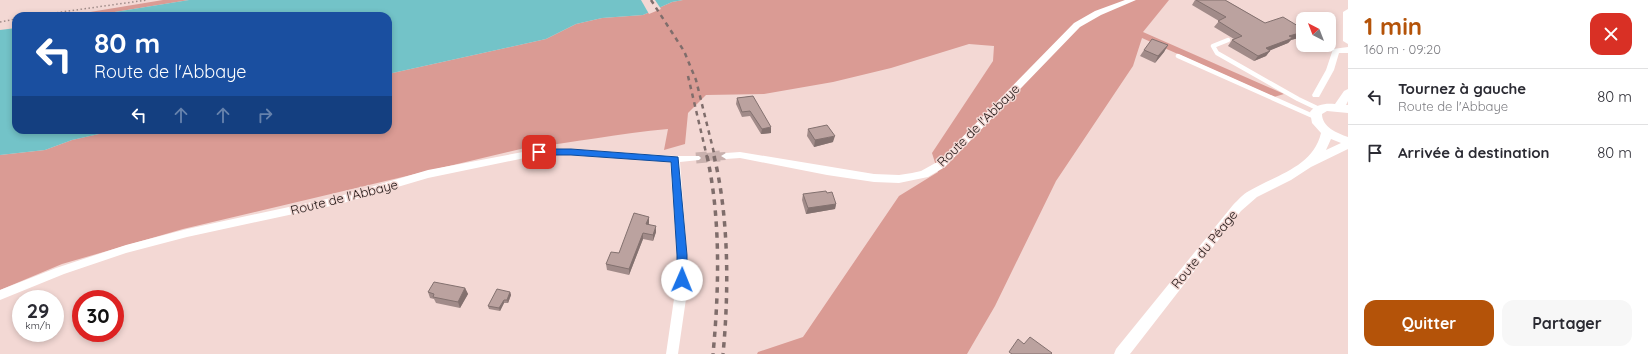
<!DOCTYPE html>
<html lang="fr">
<head>
<meta charset="utf-8">
<style>
  body { margin:0; font-family:Quicksand,sans-serif; background:#f7f7f7; color:#2b2b33; height:100vh; display:flex; flex-direction:column; font-size:15px; white-space:nowrap }
  * { box-sizing:border-box; margin:0 }
  p { font-size:13px; color:#7c7c81 }
  .icon { flex:none; width:22px; height:22px; fill:none; stroke:currentColor; stroke-width:2; stroke-linecap:round; stroke-linejoin:round }
  .map { position:relative; flex:1; overflow:hidden }
  .panel { display:flex; flex-direction:column; background:#fff; width:300px }
  .panel>* { flex:none }
  .guide { position:absolute; left:12px; top:12px; width:380px; height:122px; border-radius:12px; box-shadow:0 2px 6px #0003; background:#1a4fa0; color:#fff; overflow:hidden }
  .needle { width:26px; rotate:318deg }
  .buttons { position:absolute; left:1296px; top:12px; display:grid; gap:8px }
  .buttons a { display:grid; place-items:center; width:40px; height:40px; border-radius:8px; background:#fff; box-shadow:0 2px 6px #0003; font-size:20px }
  .speed { position:absolute; left:12px; top:290px; display:flex; gap:8px; font-size:20px; font-weight:700; text-align:center }
  .speed>* { display:grid; place-content:center; width:52px; height:52px; border-radius:50%; background:#fff; box-shadow:0 2px 6px #0003; line-height:1 }
  .speed small { font-size:10px; font-weight:400 }
  .speed .limit { border:6px solid #d22; background:#fff; color:#111 }
  .pin { position:absolute; display:grid; place-items:center; width:34px; height:34px; color:#fff; margin:-17px; border-radius:8px; box-shadow:0 2px 6px #0006 }
  .me { position:absolute; width:44px; margin:-22px; rotate:1deg; stroke-linejoin:round; filter:drop-shadow(0 0 3px #0008) }
  .turn { display:flex; align-items:center; gap:14px; height:84px; padding:0 16px; font-size:18px }
  .turn .icon { width:52px; height:52px; stroke-width:2.5 }
  .turn b { display:block; font-size:28px; line-height:34px }
  .lanes { display:flex; align-items:center; height:38px; padding:0 16px; background:#0003; justify-content:center; gap:20px; direction:ltr }
  .lanes .off { opacity:.35 }
  .round { display:grid; place-items:center; flex:none; width:42px; height:42px; border-radius:12px; background:#f7f7f7 }
  .headline { display:flex; align-items:center; justify-content:space-between; height:68px; padding:0 16px }
  h1 { font-size:24px; font-weight:700; line-height:30px; color:#b45309 }
  .action { display:flex; gap:8px; margin-top:auto; padding:8px 16px }
  .action a { flex:1; height:46px; border-radius:12px; background:#b45309; color:#fff; font-size:16px; font-weight:700; line-height:46px; text-align:center }
  .action a+a { background:#f7f7f7; color:#2b2b33 }
  ul { padding:0; list-style:none }
  li { display:flex; align-items:center; gap:12px; height:56px; padding:0 16px; border-top:1px solid #e1e1e2 }
  li div { flex:1 }
  li b { display:block; font-size:15px }
  li em { font-style:normal }
  main { display:flex; flex:1; min-height:0 }
  .map>svg:first-child { display:block }
</style>
</head>
<body>
<main>
<div class="map">
<svg width="1348" height="354" viewBox="0 0 1348 354">
  <rect width="100%" height="100%" fill="#f3d8d4"/>
  <g fill="#da9b94">
    <polygon points="163,0 189,0 90,16 51,16 84,13"/>
    <path d="M683,0H1169L1143,32L1284,94L1274,97L1142,38L1133,66L1056,181L995,306L967,354H757L758,352L803,337L899,196L938,172L932,153L993,61L994,46L969,44L891,68L833,82L764,94L706,95L688,113L685,144L664,150L668,129C620,133 573,143 525,148L183,229L62,264L0,290V155L45,150L72,140L117,130H388V74L546,39L576,24L602,18L643,15L672,2Z"/>
  </g>
  <g fill="#73c3c8">
    <polygon points="189,0 683,0 672,2 643,15 602,18 576,24 546,39 388,74 388,16 90,16"/>
    <polygon points="16,28 16,130 117,130 72,140 45,150 0,155 0,30"/>
  </g>
  <polygon fill="#f3d8d4" points="641,0 655,0 661,9 649,14"/>
  <g fill="none" stroke-linecap="round" stroke-linejoin="round">
    <polyline stroke="#c9b1ae" stroke-width="8" stroke-dasharray="8 4.5" stroke-linecap="butt" points="705,157 726,156"/>
    <polyline stroke="#c9b1ae" stroke-width="11" stroke-dasharray="11 5.5" stroke-linecap="butt" points="696,158 720,156"/>
    <g stroke="#9f8b88" stroke-width="1.5" stroke-dasharray="1.5 2.5" stroke-linecap="butt">
      <polyline points="33,16 147,0"/>
      <polyline points="0,22 16,19"/>
    </g>
    <g stroke="#fff" stroke-width="4.5">
      <polyline points="1228,40 1213,46 1217,53 1298,99 1319,109"/>
      <polyline points="1178,56 1315,117"/>
    </g>
    <g fill="#fff" fill-rule="evenodd">
      <polygon points="1125,0 1136,0 1101,15 1080,27 945,167 928,177 899,183 874,182 827,175 740,158 726,159 721,156 726,153 740,152 874,174 899,175 912,173 921,171 939,161 1074,23 1095,11"/>
      <polygon points="1348,47 1348,53 1339,53 1334,70 1319,97 1313,97 1312,95 1326,70 1333,49"/>
      <polygon points="539,149 571,149 675,156 699,156 701,158 699,160 680,162 687,255 687,292 678,354 666,354 675,292 677,255 670,162 571,155 539,155 428,178 340,204 187,237 126,253 64,274 0,300 0,290 56,268 126,245 187,229 340,196 428,170"/>
    </g>
    <g fill="#fff" fill-rule="evenodd">
      <polygon points="1348,9 1348,44 1343,41 1343,12"/>
      <path d="M1348,89V101L1346,105H1348V113L1327,111L1322,114C1322,127 1337,133 1348,137V149L1311,167L1291,180L1257,197L1241,211L1130,354H1114L1116,349L1233,205C1238,200 1243,194 1249,191C1276,175 1313,167 1321,133L1312,123L1310,112C1316,104 1326,103 1335,104L1344,91ZM1331,139L1341,143L1326,150Z"/>
    </g>
    <g stroke="#7f6d6b" stroke-width="2.5" stroke-dasharray="4.5 4.5" stroke-linecap="butt">
      <polyline points="651,0 684,51 696,80 715,157"/>
      <polyline points="688,76 707,157"/>
    </g>
    <g stroke="#7f6d6b" stroke-width="3.5" stroke-dasharray="5.5 5.5" stroke-linecap="butt">
      <path d="M707,156C721,219 719,291 713,354"/>
      <path d="M714,156C729,217 729,292 723,354"/>
    </g>
  </g>
  <g fill="#a18b89">
    <polygon points="1195,0 1227,1 1265,23 1303,29 1303,35 1302,37 1291,40 1288,43 1270,50 1266,56 1254,61 1228,46 1232,40 1234,39 1214,27 1219,21 1192,5"/>
    <polygon points="1168,45 1164,52 1155,63 1140,56 1144,50"/>
    <polygon points="753,96 771,133 761,134 750,116 742,117 736,104 737,98"/>
    <polygon points="808,129 833,142 814,147 807,136"/>
    <polygon points="827,193 836,204 835,209 806,214 802,200 803,194"/>
    <polygon points="649,217 649,224 656,232 653,241 643,239 629,275 607,270 606,264 619,253"/>
    <polygon points="465,288 468,294 460,308 436,303 434,299 430,298 428,292"/>
    <polygon points="510,292 511,295 508,303 504,303 500,311 489,309 488,306"/>
  </g>
  <g fill="#83716f">
    <polygon points="1303,32 1303,35 1302,37 1291,40 1288,43 1262,54 1266,48 1289,36"/>
    <polygon points="1168,45 1164,52 1155,63 1158,56"/>
    <polygon points="1270,51 1266,56 1254,61 1258,56"/>
    <polygon points="771,127 771,133 761,134 762,129"/>
    <polygon points="835,136 833,142 814,147 815,140"/>
    <polygon points="836,204 835,209 806,214 808,208"/>
    <polygon points="649,217 649,223 646,230 646,224"/>
    <polygon points="656,226 656,232 653,241 653,235"/>
    <polygon points="643,233 643,239 629,275 629,269"/>
    <polygon points="465,288 468,294 460,308 458,302"/>
    <polygon points="510,292 511,295 508,303 507,300"/>
    <polygon points="504,300 504,303 500,311 499,308"/>
  </g>
  <g fill="#bba29f" stroke="#83716f">
    <polygon points="1196,0 1225,0 1265,23 1283,17 1303,29 1303,32 1289,36 1293,38 1266,48 1270,51 1258,56 1232,40 1242,36 1218,21 1226,17"/>
    <polygon points="1152,39 1168,45 1158,56 1144,50"/>
    <polygon points="753,96 771,127 762,129 750,111 742,112 737,98"/>
    <polygon points="827,125 835,136 815,140 808,129"/>
    <polygon points="826,191 827,193 832,192 836,204 808,208 803,194"/>
    <polygon points="634,213 649,217 646,224 656,226 653,235 643,233 629,269 606,264 611,252 619,253"/>
    <polygon points="434,282 465,288 458,302 433,297 434,294 428,292"/>
    <polygon points="497,289 510,292 507,300 504,300 499,308 488,306"/>
    <polygon points="1030,337 1052,353 1051,354 1012,354 1009,352 1018,339 1024,344"/>
  </g>
  <polygon fill="#1a73e8" stroke="#114b97" points="539,149 571,149 678,157 687,255 687,280 685,283 682,284 678,283 677,280 677,255 671,162 571,155 539,155 535,152"/>
  <g text-anchor="middle" stroke-width="3" stroke-linejoin="round" paint-order="stroke">
    <g font-size="13" fill="#1f1514" stroke="#f3d8d4">
      <text transform="translate(978 125) rotate(-45)" y="5">Route de l'Abbaye</text>
      <text transform="translate(344 197) rotate(-14)" y="5">Route de l'Abbaye</text>
      <text transform="translate(1204 249) rotate(-51)" y="5">Route du Péage</text>
    </g>
  </g>
</svg>
<div class="buttons">
<a><svg class="needle" viewBox="-14 -14 28 28"><path d="M0-13l5 13h-10z" fill="#e53935"/><path d="M0 13l5-13h-10z" fill="#7c7c81"/></svg></a>
</div>
<div class="speed"><div>29<small>km/h</small></div><div class="limit">30</div></div>
<div class="pin" style="left:539px;top:152px;background:#d93025"><svg class="icon" aria-label="arrive" viewBox="0 0 24 24"><path d="M6 21V4h12l-3 4 3 4H6"/></svg></div>
<svg class="me" style="left:682px;top:280px" viewBox="-20 -20 40 40"><circle r="19" fill="#fff"/><path d="M0-13L10 11 0 6-10 11z" fill="#1a73e8"/></svg>
<div class="guide">
<div class="turn"><svg class="icon" aria-label="left" viewBox="0 0 24 24"><path d="M17 20v-9H6M10 6l-5 5 5 5"/></svg><div><b>80 m</b>Route de l'Abbaye</div></div>
<div class="lanes"><svg class="icon" aria-label="left" viewBox="0 0 24 24"><path d="M17 20v-9H6M10 6l-5 5 5 5"/></svg><svg class="icon off" aria-label="ahead" viewBox="0 0 24 24"><path d="M12 20V5M6 11l6-6 6 6"/></svg><svg class="icon off" aria-label="ahead" viewBox="0 0 24 24"><path d="M12 20V5M6 11l6-6 6 6"/></svg><svg class="icon off" aria-label="right" viewBox="0 0 24 24"><path d="M7 20v-9h11M14 6l5 5-5 5"/></svg></div>
</div>
</div>
<section class="panel">
<div class="headline"><div><h1>1 min</h1><p>160 m · 09:20</p></div><a class="round" style="background:#d93025;color:#fff"><svg class="icon" aria-label="close" viewBox="0 0 24 24"><path d="M6 6l12 12M18 6L6 18"/></svg></a></div>
<ul>
<li><svg class="icon" aria-label="left" viewBox="0 0 24 24"><path d="M17 20v-9H6M10 6l-5 5 5 5"/></svg><div><b>Tournez à gauche</b><p>Route de l'Abbaye</p></div><em>80 m</em></li>
<li><svg class="icon" aria-label="arrive" viewBox="0 0 24 24"><path d="M6 21V4h12l-3 4 3 4H6"/></svg><div><b>Arrivée à destination</b></div><em>80 m</em></li>
</ul>
<div class="action"><a>Quitter</a><a>Partager</a></div>
</section>
</main>
</body>
</html>
